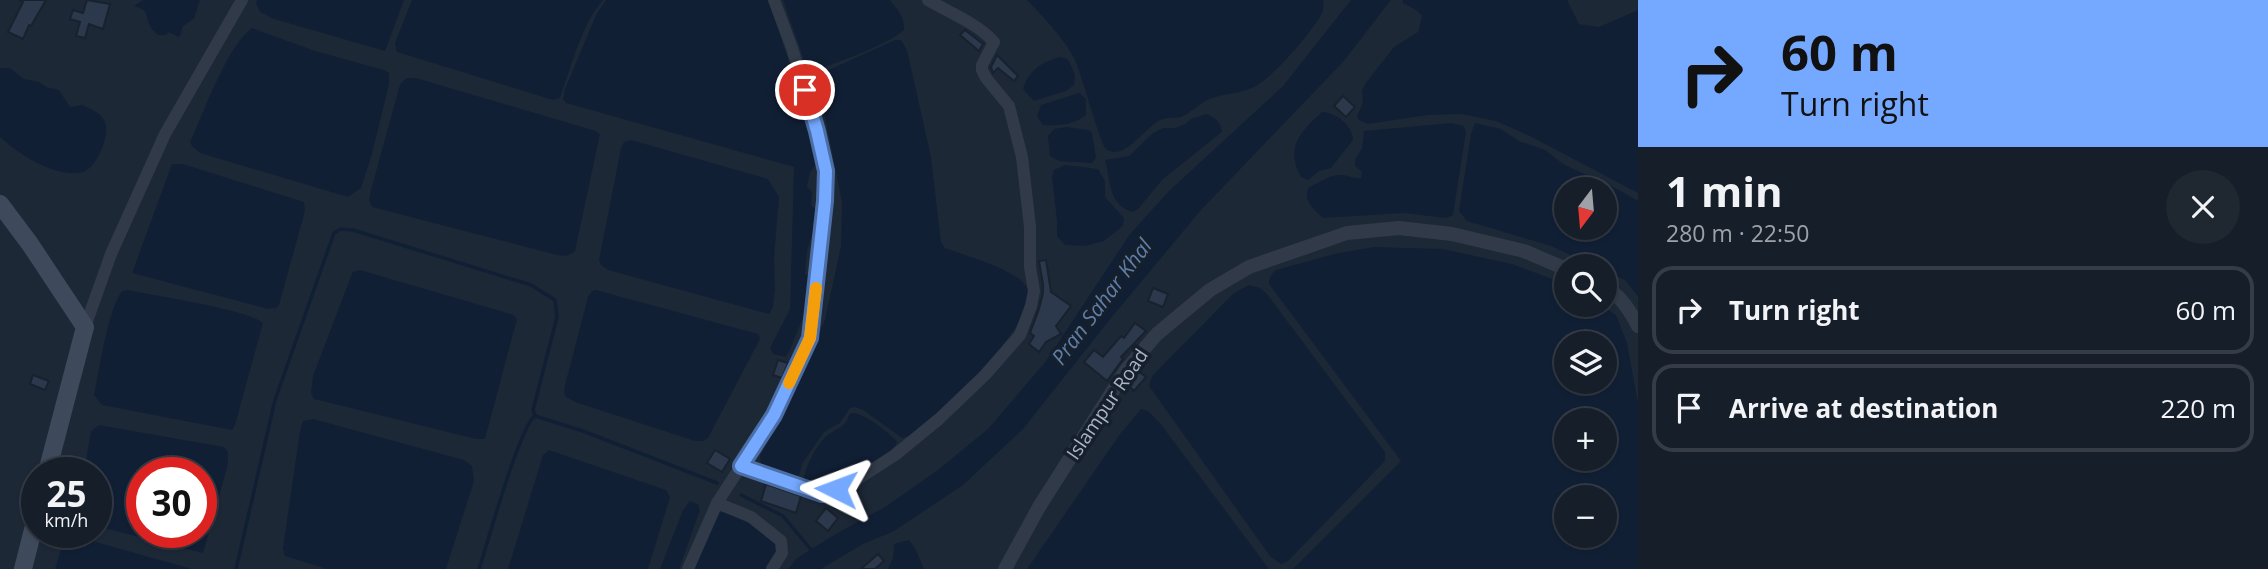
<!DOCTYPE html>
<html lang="en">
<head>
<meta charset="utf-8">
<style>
  body { margin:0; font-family:"Open Sans",sans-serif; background:#1f2731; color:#f1f3f6; height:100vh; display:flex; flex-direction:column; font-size:26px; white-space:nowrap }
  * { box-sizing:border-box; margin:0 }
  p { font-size:23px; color:#9ea2a8 }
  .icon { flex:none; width:38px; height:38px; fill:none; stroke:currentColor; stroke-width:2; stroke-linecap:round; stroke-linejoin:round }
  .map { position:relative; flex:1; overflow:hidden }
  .side { display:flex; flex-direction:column; background:#161e29; width:630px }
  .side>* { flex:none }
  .top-card { background:#75a9ff; color:#111; overflow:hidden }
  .needle { width:46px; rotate:196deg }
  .controls { position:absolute; left:1554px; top:177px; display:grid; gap:14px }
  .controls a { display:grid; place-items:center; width:63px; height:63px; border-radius:50%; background:#161e29; box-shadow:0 2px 5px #0004,0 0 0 2px #353c46; font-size:35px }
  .speed { position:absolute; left:21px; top:457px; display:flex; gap:14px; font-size:35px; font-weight:700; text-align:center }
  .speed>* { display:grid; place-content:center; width:91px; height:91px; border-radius:50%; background:#161e29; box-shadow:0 2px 5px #0004,0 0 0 2px #353c46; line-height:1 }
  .speed small { font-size:18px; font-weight:400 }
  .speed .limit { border:10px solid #d22; background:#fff; color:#111 }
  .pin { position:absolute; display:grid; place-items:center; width:60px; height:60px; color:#fff; margin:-30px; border:4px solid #fff; border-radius:50%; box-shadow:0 2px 7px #0007 }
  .me { position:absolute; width:77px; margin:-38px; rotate:273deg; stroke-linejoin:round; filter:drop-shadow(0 0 5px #0008) }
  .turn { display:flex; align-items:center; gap:24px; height:147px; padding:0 28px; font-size:32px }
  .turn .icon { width:91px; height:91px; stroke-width:2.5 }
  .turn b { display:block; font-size:49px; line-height:60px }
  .round { display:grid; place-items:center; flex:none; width:74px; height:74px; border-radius:37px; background:#1f2731 }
  .headline { display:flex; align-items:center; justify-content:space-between; height:119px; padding:0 28px }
  h1 { font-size:42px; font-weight:700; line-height:52px }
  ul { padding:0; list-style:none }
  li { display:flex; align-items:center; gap:21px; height:88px; margin:0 14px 10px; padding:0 14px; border:4px solid #353c46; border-radius:21px }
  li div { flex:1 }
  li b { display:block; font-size:26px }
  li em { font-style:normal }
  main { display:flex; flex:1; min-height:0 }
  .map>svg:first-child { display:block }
</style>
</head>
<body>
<main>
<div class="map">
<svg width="1638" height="569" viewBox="0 0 1638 569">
  <rect width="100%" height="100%" fill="#1d2837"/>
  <g fill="#111f35" fill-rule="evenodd">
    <path d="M143,0H200L194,19L183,26L180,36L178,37L169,32L166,35H158C155,32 152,30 150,26C144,15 152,12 134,6Z"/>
    <polygon points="257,0 404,0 385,51 274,19 260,12 256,4"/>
    <path d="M412,0H603C582,24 571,67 560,98L553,100L397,52L395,43Z"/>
    <polygon points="606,0 768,0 802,100 817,163 810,172 807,187 812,192 811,205 818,211 818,216 807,251 805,274 811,277 806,310 789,352 785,357 773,354 770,348 790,309 794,167 566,103 563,99 565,89 596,15"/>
    <path d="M783,0H890C898,10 905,17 904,30C883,47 843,60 817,70L809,67L804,60Z"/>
    <path d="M1027,0H1323C1324,6 1324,10 1321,15C1311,33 1274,76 1256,86C1242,94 1225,93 1210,99C1200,103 1193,111 1183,116C1178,119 1169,117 1163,119C1145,125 1125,163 1106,149C1101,144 1088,99 1085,89C1081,79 1079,68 1074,58C1062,36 1044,18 1027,0Z"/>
    <polygon points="1351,0 1391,0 1343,62 1201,210 1111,318 1023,429 963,485 894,531 863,544 821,569 788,569 797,558 834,535 885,507 938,470 989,428 1046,361 1130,234 1169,191 1283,86"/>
    <polygon points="1403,0 1567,0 1579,24 1599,27 1638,10 1638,193 1530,136 1496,121 1461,114 1428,115 1368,124 1359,120 1357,117 1363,102 1362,91 1365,84 1394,47 1418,32 1422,16 1416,10 1403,3"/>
    <path d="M252,28L315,51L384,70L389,73V84L372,154L361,188L348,197L200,153L192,146L190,142C204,112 227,46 252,28Z"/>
    <path d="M895,40H901L907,50L931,157L941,242L945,248C964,255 1019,270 1027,288C1042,321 936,417 909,436L902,438L863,410L855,407L850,408L840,423L824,432L802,464L799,476L795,479L764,470L761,466L760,456L783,415L825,320L841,246L842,202L818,82L822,73Z"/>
    <path d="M1061,57L1067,59C1072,67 1077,75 1074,85L1066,91L1034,101L1023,89C1028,71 1042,61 1061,57Z"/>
    <path d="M0,68H10L24,79L39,82L46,87L59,90L70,107L82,105C90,109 100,112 104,120C112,133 97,168 83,172C57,179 18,154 0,137Z"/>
    <path d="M407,78H416L596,131L600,134L575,251C566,259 557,255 546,252L372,207L369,200L371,190L399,88L401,83Z"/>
    <path d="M1079,93L1086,99V115C1073,125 1059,126 1043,125L1037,116L1041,105Z"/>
    <path d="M1322,112C1336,112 1353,126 1353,140L1331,168L1319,171L1308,180L1301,177C1285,147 1300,132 1322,112Z"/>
    <path d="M1206,114C1215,117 1221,122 1222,132L1163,179L1138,209L1133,212C1108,205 1111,182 1105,160L1129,156L1153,133L1163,128H1175L1185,124L1191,119Z"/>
    <path d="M1452,123L1464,126L1466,132L1453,215L1446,218L1404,213L1323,218C1314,209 1303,202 1308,188C1318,183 1332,173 1343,175C1350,176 1353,179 1361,178L1362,172L1355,166V160L1362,148L1364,131Z"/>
    <path d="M1475,123L1501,129L1519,141L1545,150L1563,164L1619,190L1638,201V296L1625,280L1605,271V266H1595L1551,246L1467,221L1459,211L1471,134ZM1566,189H1605V228H1566Z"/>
    <polygon points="1067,127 1089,130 1092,133 1096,158 1092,163 1059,161 1050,156 1048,136 1054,129"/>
    <polygon points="631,140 768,179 779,197 774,259 775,289 773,307 769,314 608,270 601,265 599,260 621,148 624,142"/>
    <polygon points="172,164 183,164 304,202 305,211 279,305 276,308 268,309 132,273"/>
    <polygon points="1065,165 1098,169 1105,181 1105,197 1124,218 1123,226 1104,241 1085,246 1065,245 1057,236 1057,221 1052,177 1054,170"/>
    <path d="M1373,247L1443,249L1512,264L1566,284V304L1600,305L1616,315L1627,343L1638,403V569H1293L1401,461L1269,284C1269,278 1271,274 1276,270L1334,254ZM1566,343H1605V382H1566ZM1566,420H1605V458H1566ZM1566,497H1605V536H1566Z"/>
    <polygon points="360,270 504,312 513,315 517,319 485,439 476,439 314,399 311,393 313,376 351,276 353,272"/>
    <polygon points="1249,285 1260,288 1267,294 1385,452 1385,461 1288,561 1281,564 1270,556 1149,386 1152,376 1234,293"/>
    <path d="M128,290C155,296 246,309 263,323L235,425L232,430L102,405L94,395C100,368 107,312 122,291Z"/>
    <polygon points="596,290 758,334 760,338 757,345 708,438 703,441 695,441 575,402 565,396 564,389 588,297 592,291"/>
    <polygon points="1141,409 1148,411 1160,423 1269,569 1027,569 1120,434"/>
    <path d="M852,413C867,414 886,431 897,441L896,445C879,461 824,505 804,479C805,466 818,442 829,434C838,428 845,427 849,415Z"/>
    <polygon points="313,419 464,460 472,466 474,481 446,569 327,569 285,556 283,548 300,431 303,421"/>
    <path d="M99,425L224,447L228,452V464L203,553L96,526V472H84L91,431ZM142,472H201V532H142Z"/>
    <polygon points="549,450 666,490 670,497 648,569 508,569 543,455"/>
    <polygon points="690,501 698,504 700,510 679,569 660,569 683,510"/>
    <path d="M720,512C744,512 762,530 779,546L768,569H694L701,550Z"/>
    <polygon points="68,539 92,541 192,569 55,569 63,543"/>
    <polygon points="909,540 915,548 924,569 888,569 893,558 894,544"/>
  </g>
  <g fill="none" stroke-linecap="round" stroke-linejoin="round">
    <g stroke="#111f35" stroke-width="3.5">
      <polyline points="741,495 783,516 813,552"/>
      <polyline points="236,569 275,400 334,233 341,229 353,230 531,285 555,300 557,317 533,410 535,416 583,431 717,483"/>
      <path d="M479,569C487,545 520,425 535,416"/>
    </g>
  </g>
  <g fill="#2c394c" stroke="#18212e" stroke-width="2">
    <polygon points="19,0 46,0 31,26 29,25 23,39 8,32 23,2"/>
    <polygon points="87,0 110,4 103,29 89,24 85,38 76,36 80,22 70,19 73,10 83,13"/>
    <polygon points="965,30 983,44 979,51 960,35"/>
    <polygon points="997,55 1018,76 1014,81 998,68 993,73 991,67"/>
    <polygon points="1343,96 1355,107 1346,117 1334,106"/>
    <polygon points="1046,260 1051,292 1071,306 1056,326 1061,334 1046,342 1039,352 1029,344 1034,336 1030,333 1039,309 1043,293 1043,284 1039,261"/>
    <polygon points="1153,288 1168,294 1163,307 1148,301"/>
    <polygon points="1135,323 1146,331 1121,357 1123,359 1107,381 1084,362 1094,350 1103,357 1121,336 1124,338"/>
    <polygon points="778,360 788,363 782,378 773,375"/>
    <polygon points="1138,371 1146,377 1134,391 1128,385"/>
    <polygon points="33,375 49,381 45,390 30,384"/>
    <polygon points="715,450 730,459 722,472 707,463"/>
    <polygon points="766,484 801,496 796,513 761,501"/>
    <polygon points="826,508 838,518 828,531 816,521"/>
    <polygon points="878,554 884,561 875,569 861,569"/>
  </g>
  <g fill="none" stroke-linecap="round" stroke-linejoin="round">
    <g stroke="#313a48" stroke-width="12">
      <polyline points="85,327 111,254 165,134 242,0"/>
      <path d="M741,466L822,494L850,484L895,455L939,419L985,375L1020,335L1031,306L1034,291L1030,267V227L1022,157L1009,106L986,78L982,70V65L994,42C977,23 950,13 928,0"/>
      <polyline points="717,503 751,517 781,541 782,553 772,569"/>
      <polyline points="688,569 717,503 774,415 810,338 825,201 826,171 817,131 792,48 774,0"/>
    </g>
    <g stroke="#313a48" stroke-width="14">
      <path d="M1605,287C1620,295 1630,310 1638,326"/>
      <polyline points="1005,569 1039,507 1126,370 1157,334 1210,290 1249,267 1347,233 1399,228 1452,234 1524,251 1566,269"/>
    </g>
    <g stroke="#3e495b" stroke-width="18">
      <polyline points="0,204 30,244 85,327 47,472"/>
      <polyline points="23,569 37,514"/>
    </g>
  </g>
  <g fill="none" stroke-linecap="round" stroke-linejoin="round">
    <defs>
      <polyline id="route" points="805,90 817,131 826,171 825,201 810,338 774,415 741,466 822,494 836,489"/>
    </defs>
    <use href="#route" stroke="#4c6ea6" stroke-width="18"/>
    <use href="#route" stroke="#75a9ff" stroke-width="12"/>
    <polyline stroke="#f59e0b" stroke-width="12" points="789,383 810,338 816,288"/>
  </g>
  <g text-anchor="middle" stroke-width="7" stroke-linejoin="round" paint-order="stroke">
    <g font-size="19" fill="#aab4c5" stroke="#161f2c">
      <text transform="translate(1107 404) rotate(-56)" y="7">Islampur Road</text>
    </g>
    <g font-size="21" font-style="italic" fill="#5f7ea8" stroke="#161f2c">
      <text transform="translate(1102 302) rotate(-53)" y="7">Pran Sahar Khal</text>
    </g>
  </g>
</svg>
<div class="controls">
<a><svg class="needle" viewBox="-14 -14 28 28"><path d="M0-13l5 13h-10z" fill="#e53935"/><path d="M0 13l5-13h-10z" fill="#9ea2a8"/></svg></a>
<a><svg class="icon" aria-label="search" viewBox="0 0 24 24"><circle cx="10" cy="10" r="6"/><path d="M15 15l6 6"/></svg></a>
<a><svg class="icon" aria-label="layers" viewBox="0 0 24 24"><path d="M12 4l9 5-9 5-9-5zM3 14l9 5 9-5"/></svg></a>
<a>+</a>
<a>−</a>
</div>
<div class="speed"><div>25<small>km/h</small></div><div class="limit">30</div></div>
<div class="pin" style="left:805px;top:90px;background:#d93025"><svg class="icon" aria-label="arrive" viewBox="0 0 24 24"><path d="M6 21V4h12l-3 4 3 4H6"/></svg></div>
<svg class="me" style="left:836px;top:489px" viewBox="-20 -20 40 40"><path d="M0-17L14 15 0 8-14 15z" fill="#75a9ff" stroke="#fff" stroke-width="4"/></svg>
</div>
<section class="side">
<div class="top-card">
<div class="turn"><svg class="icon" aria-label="right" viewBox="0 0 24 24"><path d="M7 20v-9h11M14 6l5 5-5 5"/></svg><div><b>60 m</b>Turn right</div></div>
</div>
<div class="headline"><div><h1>1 min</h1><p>280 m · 22:50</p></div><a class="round"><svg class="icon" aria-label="close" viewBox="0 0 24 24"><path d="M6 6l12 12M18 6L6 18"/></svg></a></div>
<ul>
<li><svg class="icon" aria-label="right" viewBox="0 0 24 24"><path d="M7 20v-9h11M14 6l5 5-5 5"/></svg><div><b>Turn right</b></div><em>60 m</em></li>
<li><svg class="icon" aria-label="arrive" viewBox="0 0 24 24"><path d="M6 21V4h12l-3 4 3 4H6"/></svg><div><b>Arrive at destination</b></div><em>220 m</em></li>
</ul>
</section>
</main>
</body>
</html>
